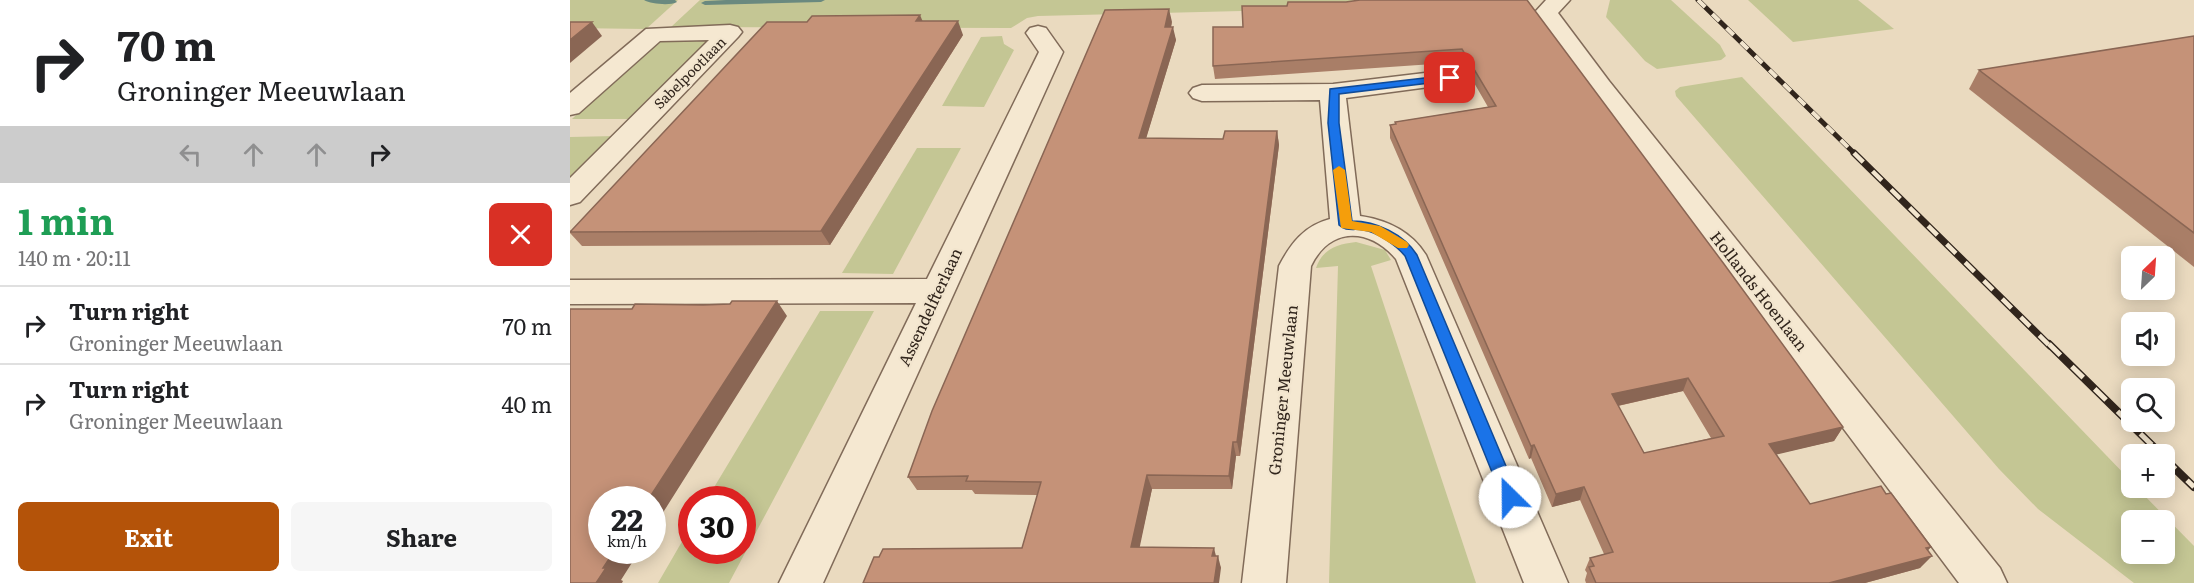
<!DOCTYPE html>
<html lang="en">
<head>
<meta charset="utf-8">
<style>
  body { margin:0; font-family:Literata,serif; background:#f6f6f6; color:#202124; height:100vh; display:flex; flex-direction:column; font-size:22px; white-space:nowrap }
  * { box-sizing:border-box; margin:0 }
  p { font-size:20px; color:#757577 }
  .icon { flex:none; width:33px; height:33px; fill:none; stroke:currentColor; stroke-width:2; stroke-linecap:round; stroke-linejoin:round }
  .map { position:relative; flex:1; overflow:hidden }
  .sheet { display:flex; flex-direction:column; background:#fff; width:570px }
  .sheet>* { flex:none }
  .hud { background:#fff; color:#202124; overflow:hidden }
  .needle { width:39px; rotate:25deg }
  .buttons { position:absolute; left:1551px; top:246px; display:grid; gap:12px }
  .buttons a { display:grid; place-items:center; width:54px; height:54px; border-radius:9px; background:#fff; box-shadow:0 3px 15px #0003; font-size:30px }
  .speed { position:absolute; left:18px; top:486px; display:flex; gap:12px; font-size:30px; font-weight:700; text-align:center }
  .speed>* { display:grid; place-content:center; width:78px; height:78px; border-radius:50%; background:#fff; box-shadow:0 3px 15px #0003; line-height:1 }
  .speed small { font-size:15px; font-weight:400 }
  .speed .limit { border:9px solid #d22; background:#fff; color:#111 }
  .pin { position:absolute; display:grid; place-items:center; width:51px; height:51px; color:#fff; margin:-26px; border-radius:12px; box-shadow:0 3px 9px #0006 }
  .me { position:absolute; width:66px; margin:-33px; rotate:337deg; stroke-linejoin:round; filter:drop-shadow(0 0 4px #0008) }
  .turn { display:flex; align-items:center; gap:21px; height:126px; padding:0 18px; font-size:27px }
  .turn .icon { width:78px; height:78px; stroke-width:2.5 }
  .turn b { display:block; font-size:42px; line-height:51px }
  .lanes { display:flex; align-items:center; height:57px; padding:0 18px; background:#0003; justify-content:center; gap:30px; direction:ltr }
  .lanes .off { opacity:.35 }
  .round { display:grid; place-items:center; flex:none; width:63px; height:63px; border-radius:9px; background:#f6f6f6 }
  .headline { display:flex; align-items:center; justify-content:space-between; height:102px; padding:0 18px }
  h1 { font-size:36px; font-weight:700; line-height:45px; color:#1e9e55 }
  .action { display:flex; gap:12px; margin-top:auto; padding:12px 18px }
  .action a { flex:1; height:69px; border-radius:9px; background:#b45309; color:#fff; font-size:24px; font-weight:700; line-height:69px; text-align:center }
  .action a+a { background:#f6f6f6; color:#202124 }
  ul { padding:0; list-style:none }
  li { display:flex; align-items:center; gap:18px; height:78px; padding:0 18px; border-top:2px solid #e0e0e0 }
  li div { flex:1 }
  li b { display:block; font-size:22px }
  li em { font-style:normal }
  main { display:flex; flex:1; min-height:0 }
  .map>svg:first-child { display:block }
</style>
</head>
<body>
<main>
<section class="sheet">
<div class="hud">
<div class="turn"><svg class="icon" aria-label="right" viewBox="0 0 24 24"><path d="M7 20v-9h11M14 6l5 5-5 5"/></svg><div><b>70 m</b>Groninger Meeuwlaan</div></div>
<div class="lanes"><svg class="icon off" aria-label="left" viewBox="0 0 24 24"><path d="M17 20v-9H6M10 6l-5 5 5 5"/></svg><svg class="icon off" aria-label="ahead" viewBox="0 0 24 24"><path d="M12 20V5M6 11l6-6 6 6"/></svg><svg class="icon off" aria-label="ahead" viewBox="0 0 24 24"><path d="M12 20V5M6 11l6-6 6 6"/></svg><svg class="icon" aria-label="right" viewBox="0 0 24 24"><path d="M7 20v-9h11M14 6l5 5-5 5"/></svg></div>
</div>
<div class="headline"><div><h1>1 min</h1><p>140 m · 20:11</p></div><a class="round" style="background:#d93025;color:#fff"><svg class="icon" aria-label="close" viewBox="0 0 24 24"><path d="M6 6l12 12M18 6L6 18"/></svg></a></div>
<ul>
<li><svg class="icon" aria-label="right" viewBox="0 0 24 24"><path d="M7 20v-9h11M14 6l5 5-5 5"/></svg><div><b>Turn right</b><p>Groninger Meeuwlaan</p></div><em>70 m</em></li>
<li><svg class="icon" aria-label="right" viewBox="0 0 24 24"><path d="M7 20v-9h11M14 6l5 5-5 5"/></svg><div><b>Turn right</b><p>Groninger Meeuwlaan</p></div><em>40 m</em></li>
</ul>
<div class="action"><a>Exit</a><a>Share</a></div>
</section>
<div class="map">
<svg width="1624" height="583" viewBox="0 0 1624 583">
  <rect width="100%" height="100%" fill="#eadabf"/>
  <g fill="#c4c694" fill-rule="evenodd">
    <polygon points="0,0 108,0 76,29 0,28"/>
    <polygon points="130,0 832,0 756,9 468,16 457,18 441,28 101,27"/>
    <polygon points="1040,0 1101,0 1150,45 1156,56 1151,60 1087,69 1075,61 1036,17"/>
    <polygon points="1178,0 1288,0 1324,29 1223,42"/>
    <polygon points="432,36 434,44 444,50 414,107 372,106 411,37"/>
    <polygon points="131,38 141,44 66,119 2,119 81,44 94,39"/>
    <path d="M1172,77L1561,481L1562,488H1567L1624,546V583H1564L1468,509L1429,469L1106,96L1105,91L1110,87ZM1562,520H1594V554H1562Z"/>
    <polygon points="46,136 0,183 0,137"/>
    <polygon points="347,148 391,148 323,274 272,273"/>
    <path d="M786,242L815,250L821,260L801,266L906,583H759L768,266L746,268C753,248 768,244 786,242Z"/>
    <polygon points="250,311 304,311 159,583 88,583 121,526 122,550 172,550 172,500 137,499"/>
  </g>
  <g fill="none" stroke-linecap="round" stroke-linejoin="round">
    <g fill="#6a897f" fill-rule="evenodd">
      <path d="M74,0H105L107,2C100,6 81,4 74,0Z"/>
      <polygon points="156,0 255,0 251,2 135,5 131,3 135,1"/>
    </g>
    <defs>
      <g id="street">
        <polygon points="976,0 1000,0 988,13 1039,81 1430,568 1437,583 1389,583 1021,91 968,17 965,12"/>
        <polygon points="160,25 168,27 172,32 168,37 10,202 0,205 0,178 139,40 90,41 9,113 0,115 0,93 76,29"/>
        <polygon points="468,26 476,28 493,52 253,583 209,583 346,303 0,304 0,280 357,279 469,52 456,33 460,28"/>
        <path d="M880,70L889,73L893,78L889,83L776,98L790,216C817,220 841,231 856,255L998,583H954L826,259C799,227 760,227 741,266L716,583H672L709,266C721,243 734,226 760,219L750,100L632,101L623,98L619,93L623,88L632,85L763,84Z"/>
      </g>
    </defs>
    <use href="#street" stroke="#816b59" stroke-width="3"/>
    <use href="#street" fill="#f5e8d1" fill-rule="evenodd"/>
    <defs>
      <polyline id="rail-far2" points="1128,0 1285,154"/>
      <polyline id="rail-far1" points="1284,153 1480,346"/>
      <g id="rail">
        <polyline points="1479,344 1591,454"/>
        <polyline points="1594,458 1624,487"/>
      </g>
    </defs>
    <use href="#rail-far2" stroke="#31251c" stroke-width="5"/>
    <use href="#rail-far1" stroke="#31251c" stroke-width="7"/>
    <use href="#rail" stroke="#31251c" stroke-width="8"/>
    <use href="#rail-far2" stroke="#f2e5ce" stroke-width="4" stroke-dasharray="10" stroke-linecap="butt"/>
    <use href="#rail-far1" stroke="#f2e5ce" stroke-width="4.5" stroke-dasharray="13" stroke-linecap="butt"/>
    <use href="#rail" stroke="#f2e5ce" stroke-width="5" stroke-dasharray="16" stroke-linecap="butt"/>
  </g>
  <g fill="#a97e67" fill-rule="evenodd">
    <path d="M957,0L1273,427L1264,441L1206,454L1240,504L1361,547L1358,550L1350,568L1295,583H1016L1015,580L1017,573L1015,570L1020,558L1034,554L1010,500L982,507L961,458L959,459L820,138V125L825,124V122L918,107L892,62L645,79L643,66L673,27L717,6ZM1113,391L1141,438L1074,453L1048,406Z"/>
    <polygon points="353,21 393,35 260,245 12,246 0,233 0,231"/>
    <polygon points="602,22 601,27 606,40 576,138 653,139 707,131 709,145 670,456 666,456 662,489 582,489 569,547 646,556 651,568 452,548 467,495 405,494 402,490 347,490 338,477"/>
    <polygon points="1624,36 1624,267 1399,89 1409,70"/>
  </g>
  <g fill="#8a6654">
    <polygon points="599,9 602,22 598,40 595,27"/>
    <polygon points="350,15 356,29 346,21"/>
    <polygon points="388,21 393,35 260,245 251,231"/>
    <polygon points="22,22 32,36 0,63 0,40"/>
    <polygon points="603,27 606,40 572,152 569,138"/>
    <polygon points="707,131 709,145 670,456 667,442"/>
    <polygon points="207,301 217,316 82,530 82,500 78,500"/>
    <polygon points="1118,378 1113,391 1038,408 1042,394"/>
    <polygon points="1273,427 1264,441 1192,458 1199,444"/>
    <polygon points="663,442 666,456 662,489 659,476"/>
    <polygon points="964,445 961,458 959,459 961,446"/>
    <polygon points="577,475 582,489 567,560 561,547"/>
    <polygon points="1014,487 1010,500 982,507 986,494"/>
    <polygon points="1361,547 1349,559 1362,556 1350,568 1295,583 1259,583"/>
    <polygon points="644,548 647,560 648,556 651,568 649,583 644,583 642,556"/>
    <polygon points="45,550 70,550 51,580 53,581 52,583 26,583 33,568"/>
  </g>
  <g fill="#c59278" stroke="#8a6654" stroke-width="1.5" fill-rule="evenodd">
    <path d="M790,0H957L1154,264L1273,427L1199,444L1240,504L1311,486L1316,494L1321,493L1361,547L1356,548L1362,556L1259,583H1026L1019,567L1024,566L1020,558L1043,552L1014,487L986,494L964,445L961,446L820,125L826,124L825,122L926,106L892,49L643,66V27H673L672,6H717L718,2H776ZM1118,378L1154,436L1074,453L1042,394Z"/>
    <polygon points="599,9 595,27 603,27 569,138 653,139 655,131 707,131 667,442 663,442 659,476 577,475 561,547 644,548 642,556 648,556 644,583 293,583 304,557 309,557 313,549 452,548 471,482 396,481 398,476 338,477 362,411 535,10"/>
    <polygon points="350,15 346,21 388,21 251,231 0,232 197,22 237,22 242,16"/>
    <polygon points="0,22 22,22 0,40"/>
    <polygon points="1624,36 1624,233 1409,70"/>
    <polygon points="162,301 207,301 78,500 32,500 32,550 45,550 33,568 36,568 26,583 0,583 0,309 62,309 65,304 133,305 160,304"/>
  </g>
  <path fill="#1a73e8" stroke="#114b97" stroke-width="1.5" d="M880,75L884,76V80L769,94V123L782,221C806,221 834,234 847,255L949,497L946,502L940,504L934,502L932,497L835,256C826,245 807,232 793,230C784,228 776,232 769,225L758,123L760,89Z"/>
  <polygon fill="#f59e0b" points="769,166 775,170 782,221 810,226 837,242 839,245 837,248 828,248 801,232 771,228 763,170"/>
  <g text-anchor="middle" stroke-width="4.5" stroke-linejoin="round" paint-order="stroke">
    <g font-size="14" fill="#31251c" stroke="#f2e5ce">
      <text transform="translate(120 73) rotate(-45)" y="5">Sabelpootlaan</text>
    </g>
    <g font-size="16" fill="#31251c" stroke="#f2e5ce">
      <text transform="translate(1189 291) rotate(52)" y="6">Hollands Hoenlaan</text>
      <text transform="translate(360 307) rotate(-65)" y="6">Assendelfterlaan</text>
      <text transform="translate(713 390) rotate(-84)" y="6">Groninger Meeuwlaan</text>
    </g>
  </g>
</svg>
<div class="buttons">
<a><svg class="needle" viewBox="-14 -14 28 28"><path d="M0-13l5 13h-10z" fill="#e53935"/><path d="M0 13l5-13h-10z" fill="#757577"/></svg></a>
<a><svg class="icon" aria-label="sound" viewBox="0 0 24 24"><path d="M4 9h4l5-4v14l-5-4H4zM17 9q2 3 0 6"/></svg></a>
<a><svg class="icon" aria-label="search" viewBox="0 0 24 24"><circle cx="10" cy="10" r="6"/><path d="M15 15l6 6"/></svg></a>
<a>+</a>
<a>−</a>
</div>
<div class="speed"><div>22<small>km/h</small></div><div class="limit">30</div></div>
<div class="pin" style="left:880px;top:78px;background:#d93025"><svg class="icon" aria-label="arrive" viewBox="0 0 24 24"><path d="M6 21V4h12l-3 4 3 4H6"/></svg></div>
<svg class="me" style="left:940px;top:497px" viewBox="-20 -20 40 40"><circle r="19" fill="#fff"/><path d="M0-13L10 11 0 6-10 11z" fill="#1a73e8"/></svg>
</div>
</main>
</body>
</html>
